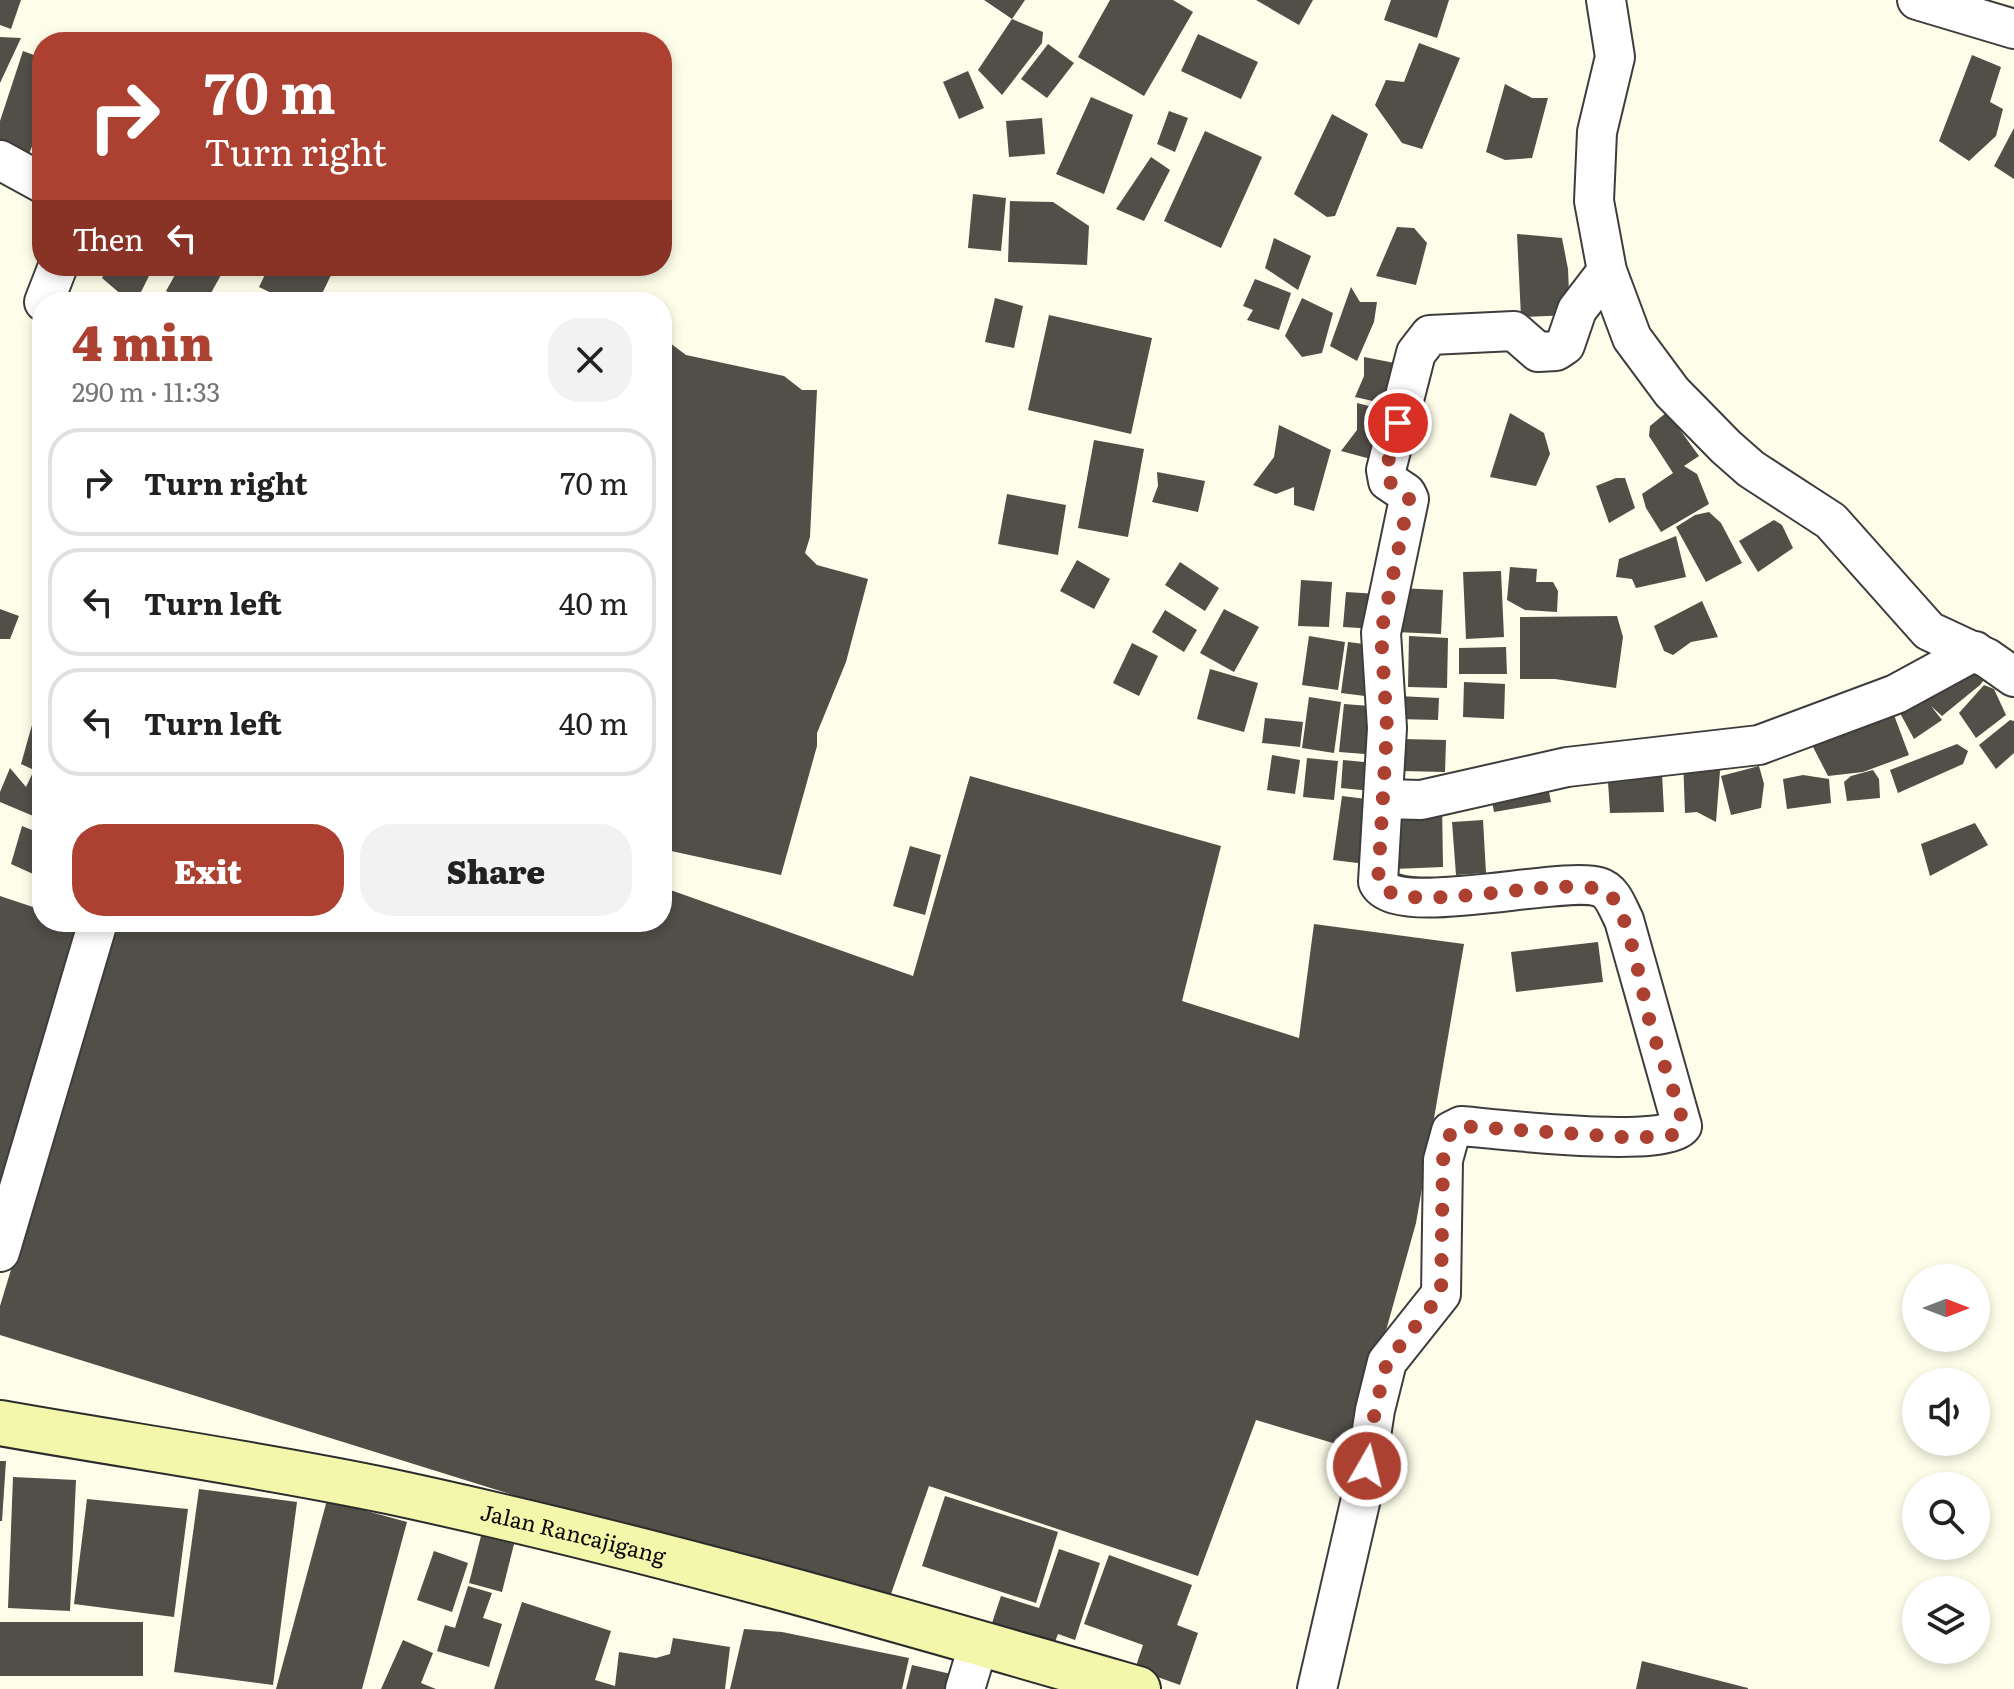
<!DOCTYPE html>
<html lang="en">
<head>
<meta charset="utf-8">
<style>
  body { margin:0; font-family:Literata,serif; background:#f2f2f2; color:#222; height:100vh; display:flex; flex-direction:column; font-size:30px; white-space:nowrap }
  * { box-sizing:border-box; margin:0 }
  p { font-size:26px; color:#767676 }
  .icon { flex:none; width:44px; height:44px; fill:none; stroke:currentColor; stroke-width:2; stroke-linecap:round; stroke-linejoin:round }
  .map { position:relative; flex:1; overflow:hidden }
  .side { position:absolute; left:32px; top:292px; width:640px; height:640px; display:flex; flex-direction:column; background:#fff; border-radius:32px; box-shadow:0 4px 12px #0003 }
  .side>* { flex:none }
  .banner { position:absolute; left:32px; top:32px; width:640px; height:244px; border-radius:32px; box-shadow:0 4px 12px #0003; background:#ac4031; color:#fff; overflow:hidden }
  .needle { width:52px; rotate:90deg }
  .controls { position:absolute; left:1902px; top:1264px; display:grid; gap:16px }
  .controls a { display:grid; place-items:center; width:88px; height:88px; border-radius:50%; background:#fff; box-shadow:0 4px 12px #0003; font-size:40px }
  .pin { position:absolute; display:grid; place-items:center; width:68px; height:68px; color:#fff; margin:-34px; border:4px solid #fff; border-radius:50%; box-shadow:0 2px 8px #0007 }
  .me { position:absolute; width:88px; margin:-44px; rotate:8deg; stroke-linejoin:round; filter:drop-shadow(0 0 6px #0008) }
  .turn { display:flex; align-items:center; gap:28px; height:168px; padding:0 40px; font-size:36px }
  .turn .icon { width:104px; height:104px; stroke-width:2.5 }
  .turn b { display:block; font-size:56px; line-height:68px }
  .then { display:flex; align-items:center; height:76px; padding:0 40px; background:#0003; gap:16px; font-size:30px }
  .round { display:grid; place-items:center; flex:none; width:84px; height:84px; border-radius:32px; background:#f2f2f2 }
  .overview { display:flex; align-items:center; justify-content:space-between; height:136px; padding:0 40px }
  h1 { font-size:48px; font-weight:800; line-height:60px; color:#ac4031 }
  .button { display:flex; gap:16px; margin-top:auto; padding:16px 40px }
  .button a { flex:1; height:92px; border-radius:32px; background:#ac4031; color:#fff; font-size:32px; font-weight:800; line-height:92px; text-align:center }
  .button a+a { background:#f2f2f2; color:#222 }
  ul { padding:0; list-style:none }
  li { display:flex; align-items:center; gap:24px; height:108px; margin:0 16px 12px; padding:0 24px; border:4px solid #e0e0e0; border-radius:32px }
  li div { flex:1 }
  li b { display:block; font-size:30px }
  li em { font-style:normal }
  .map>svg:first-child { display:block }
</style>
</head>
<body>
<div class="map">
<svg width="2014" height="1689" viewBox="0 0 2014 1689">
  <rect width="100%" height="100%" fill="#fdfdea"/>
  <g fill="#524e48">
    <polygon points="0,0 21,0 11,29 0,25"/>
    <polygon points="984,0 1025,0 1012,19 1043,32 1042,43 1002,95 978,70 1012,19"/>
    <polygon points="1110,0 1173,0 1193,12 1144,96 1078,57"/>
    <polygon points="1256,0 1313,0 1299,25"/>
    <polygon points="1391,0 1449,0 1437,38 1384,20"/>
    <polygon points="1198,34 1258,62 1241,99 1181,71"/>
    <polygon points="0,37 21,38 0,83"/>
    <polygon points="1419,43 1460,58 1422,149 1402,143 1375,105 1386,80 1404,82"/>
    <polygon points="1048,44 1074,63 1047,98 1021,79"/>
    <polygon points="23,51 42,58 42,122 24,166 0,143 0,121"/>
    <polygon points="1972,55 2001,67 1990,102 2003,109 1996,136 1969,161 1939,141"/>
    <polygon points="968,71 984,108 959,119 943,82"/>
    <polygon points="1505,84 1532,98 1548,98 1532,158 1505,160 1486,152"/>
    <polygon points="1091,97 1133,115 1104,194 1056,174"/>
    <polygon points="1169,111 1188,118 1175,152 1157,144"/>
    <polygon points="1332,114 1368,134 1335,216 1327,217 1294,194"/>
    <polygon points="1042,118 1045,154 1009,157 1006,121"/>
    <polygon points="2014,128 2014,179 1994,166"/>
    <polygon points="1205,131 1262,157 1221,248 1164,221"/>
    <polygon points="1151,157 1170,170 1144,221 1116,209"/>
    <polygon points="973,194 1006,198 1001,251 968,248"/>
    <polygon points="1010,201 1053,202 1089,226 1087,265 1008,262"/>
    <polygon points="1397,227 1414,228 1427,243 1416,285 1376,276"/>
    <polygon points="1517,234 1562,238 1568,269 1570,315 1521,317"/>
    <polygon points="1274,238 1311,256 1298,290 1265,268"/>
    <polygon points="108,266 154,266 136,302 130,302 102,278"/>
    <polygon points="180,266 226,266 206,302 185,302 166,291"/>
    <polygon points="269,266 322,266 333,271 318,302 290,302 259,287"/>
    <polygon points="1255,279 1291,293 1279,330 1247,320 1253,310 1243,306"/>
    <polygon points="1351,287 1360,302 1377,302 1374,322 1357,361 1330,346"/>
    <polygon points="995,298 1023,306 1014,348 985,342"/>
    <polygon points="1302,298 1333,313 1322,353 1302,357 1285,336"/>
    <polygon points="1049,315 1152,338 1131,434 1028,410"/>
    <polygon points="662,337 686,355 784,376 802,390 817,390 810,537 805,553 817,565 868,579 846,662 817,733 817,746 781,875 662,849"/>
    <polygon points="1364,357 1405,365 1395,406 1355,397 1364,376"/>
    <polygon points="1357,403 1393,412 1378,461 1341,451 1357,430"/>
    <polygon points="1667,412 1699,456 1684,466 1697,474 1709,504 1661,532 1646,508 1642,494 1673,473 1649,436 1650,426"/>
    <polygon points="1510,413 1544,433 1550,454 1536,486 1490,477"/>
    <polygon points="1279,425 1331,450 1314,511 1294,505 1294,487 1276,494 1253,485 1274,457"/>
    <polygon points="1094,440 1144,449 1128,537 1078,528"/>
    <polygon points="1157,472 1205,481 1198,512 1152,502 1158,486"/>
    <polygon points="1616,478 1625,478 1635,508 1609,523 1596,486"/>
    <polygon points="1007,494 1066,505 1058,555 998,544"/>
    <polygon points="1709,512 1721,523 1742,563 1706,582 1676,527 1695,515"/>
    <polygon points="1774,520 1782,525 1793,548 1758,572 1739,541"/>
    <polygon points="1676,536 1686,577 1636,588 1632,579 1616,577 1619,559"/>
    <polygon points="1077,560 1110,579 1094,609 1060,591"/>
    <polygon points="1180,562 1219,588 1205,611 1165,585"/>
    <polygon points="1510,567 1537,569 1536,582 1553,582 1558,591 1557,612 1525,610 1507,600"/>
    <polygon points="1501,571 1504,637 1466,639 1463,572"/>
    <polygon points="1301,580 1332,582 1329,627 1298,626"/>
    <polygon points="1397,588 1443,590 1441,634 1395,632"/>
    <polygon points="1346,592 1378,594 1376,629 1343,627"/>
    <polygon points="1702,601 1718,637 1691,642 1673,655 1664,651 1654,626"/>
    <polygon points="0,609 19,616 10,639 0,639"/>
    <polygon points="1224,609 1259,627 1234,672 1200,653"/>
    <polygon points="1165,610 1197,630 1184,652 1152,632"/>
    <polygon points="1617,616 1623,637 1616,688 1555,679 1520,679 1520,617"/>
    <polygon points="1309,636 1345,642 1338,690 1302,685"/>
    <polygon points="1409,636 1448,638 1447,688 1408,687"/>
    <polygon points="1348,642 1379,646 1373,697 1341,693"/>
    <polygon points="1132,643 1158,656 1139,696 1113,683"/>
    <polygon points="1506,647 1507,674 1459,674 1459,648"/>
    <polygon points="1976,668 1987,676 1980,685 1942,716 1931,706 1942,720 1914,739 1893,700"/>
    <polygon points="1210,669 1258,683 1244,732 1197,719"/>
    <polygon points="1464,682 1505,684 1504,719 1463,717"/>
    <polygon points="1984,685 1994,689 2006,715 1976,738 1959,713"/>
    <polygon points="41,693 42,813 38,818 0,802 0,792 10,768 26,787 34,770 21,764"/>
    <polygon points="1398,696 1439,698 1438,720 1397,719"/>
    <polygon points="1309,697 1341,702 1334,753 1302,748"/>
    <polygon points="1888,699 1909,755 1863,772 1828,776 1812,745"/>
    <polygon points="1344,704 1383,707 1378,755 1339,752"/>
    <polygon points="1265,718 1303,722 1300,747 1262,743"/>
    <polygon points="2010,720 2014,721 2014,753 1996,769 1979,745"/>
    <polygon points="1402,739 1446,740 1445,772 1402,771"/>
    <polygon points="1957,744 1968,751 1963,764 1898,793 1890,770"/>
    <polygon points="1272,755 1300,760 1295,794 1267,790"/>
    <polygon points="1683,757 1721,758 1716,822 1697,812 1685,813"/>
    <polygon points="1307,758 1338,761 1334,800 1303,797"/>
    <polygon points="1343,760 1385,764 1382,792 1341,788"/>
    <polygon points="1607,766 1662,773 1664,812 1610,813"/>
    <polygon points="1759,766 1764,784 1761,808 1731,815 1721,776"/>
    <polygon points="1873,770 1879,779 1880,798 1847,801 1844,782 1851,776"/>
    <polygon points="1803,775 1829,779 1831,803 1787,809 1783,779"/>
    <polygon points="970,776 1221,846 1182,1001 1299,1038 1314,924 1464,944 1416,1223 1353,1449 1256,1420 1198,1576 929,1486 885,1611 0,1335 0,1306 116,922 662,922 662,887 913,976"/>
    <polygon points="1546,776 1551,802 1494,812 1489,786"/>
    <polygon points="1342,796 1382,801 1374,865 1333,860"/>
    <polygon points="1442,803 1443,867 1394,869 1393,805"/>
    <polygon points="1483,820 1486,873 1456,875 1452,822"/>
    <polygon points="1975,823 1988,845 1930,876 1921,844"/>
    <polygon points="22,826 42,834 42,878 11,864"/>
    <polygon points="910,846 941,855 925,915 893,906"/>
    <polygon points="0,896 42,910 42,922 79,922 0,1191"/>
    <polygon points="1598,942 1603,982 1516,992 1511,952"/>
    <polygon points="0,1461 6,1461 2,1521 0,1521"/>
    <polygon points="13,1477 76,1480 70,1611 8,1608"/>
    <polygon points="199,1489 297,1502 273,1685 174,1672"/>
    <polygon points="945,1496 1058,1532 1036,1603 922,1566"/>
    <polygon points="87,1499 188,1509 174,1617 74,1604"/>
    <polygon points="327,1500 407,1522 362,1689 276,1689"/>
    <polygon points="481,1536 514,1544 502,1592 469,1583"/>
    <polygon points="1059,1549 1100,1563 1075,1640 1058,1634 1053,1647 991,1626 1001,1596 1039,1608"/>
    <polygon points="434,1551 468,1563 452,1612 417,1600"/>
    <polygon points="1109,1555 1192,1585 1177,1625 1198,1633 1180,1685 1135,1669 1143,1645 1084,1624"/>
    <polygon points="468,1586 492,1593 483,1618 502,1624 489,1667 437,1651 445,1625 455,1628"/>
    <polygon points="522,1602 611,1631 595,1680 615,1686 619,1652 656,1658 670,1654 673,1638 730,1647 725,1689 494,1689"/>
    <rect x="0" y="1622" width="143" height="54"/>
    <polygon points="744,1629 782,1632 909,1658 902,1689 730,1689"/>
    <polygon points="403,1640 433,1653 421,1683 436,1689 381,1689"/>
    <polygon points="1642,1661 1748,1688 1748,1689 1636,1689"/>
    <polygon points="912,1665 964,1677 962,1689 906,1689"/>
  </g>
  <g fill="none" stroke-linecap="round" stroke-linejoin="round">
    <defs>
      <g id="minor">
        <polyline points="1606,0 1615,57 1597,132 1594,201 1607,271 1632,338 1672,392 1726,447 1751,469 1831,521 1929,631 1987,658 2014,677"/>
        <polyline points="1917,0 2014,29"/>
        <polyline points="0,160 42,183"/>
        <polyline points="44,302 58,266"/>
        <polyline points="1384,799 1421,800 1567,767 1759,745 1896,694 1975,651"/>
        <polyline points="0,1252 98,922"/>
        <polyline points="965,1689 979,1643"/>
        <path d="M1317,1689L1362,1494L1375,1410L1387,1362L1441,1294L1443,1160L1451,1131L1461,1126C1496,1129 1665,1149 1682,1126L1624,920C1618,909 1613,891 1599,887C1562,875 1396,920 1378,882L1387,728L1381,633L1409,499L1406,493L1388,481L1386,470L1416,353L1430,335L1514,331L1538,352L1556,351L1565,345L1577,310L1607,271"/>
      </g>
      <g id="secondary">
        <path id="s1" d="M0,1423C129,1446 259,1464 388,1491C640,1545 890,1617 1138,1689"/>
      </g>
    </defs>
    <use href="#minor" stroke="#3d3d3d" stroke-width="42"/>
    <use href="#secondary" stroke="#2c2c2c" stroke-width="48"/>
    <use href="#minor" stroke="#fff" stroke-width="38"/>
    <use href="#secondary" stroke="#f3f7ab" stroke-width="44"/>
  </g>
  <g fill="none" stroke-linecap="round" stroke-linejoin="round">
    <path stroke="#ac4031" stroke-width="14" stroke-dasharray="0 25.2" d="M1367,1466L1375,1410L1387,1362L1441,1294L1443,1160L1451,1131L1461,1126L1635,1138L1672,1135L1683,1123C1675,1091 1662,1061 1652,1030C1642,996 1632,923 1612,897C1587,864 1398,924 1378,882L1387,728L1381,633L1409,499L1406,493L1388,481L1386,470L1398,423"/>
  </g>
  <g text-anchor="middle" stroke-width="8" stroke-linejoin="round" paint-order="stroke">
    <g font-size="22" fill="#0a0a0a" stroke="#fff">
      <text dy="8" stroke="none"><textPath href="#s1" startOffset="584">Jalan Rancajigang</textPath></text>
    </g>
  </g>
</svg>
<div class="controls">
<a><svg class="needle" viewBox="-14 -14 28 28"><path d="M0-13l5 13h-10z" fill="#e53935"/><path d="M0 13l5-13h-10z" fill="#767676"/></svg></a>
<a><svg class="icon" aria-label="sound" viewBox="0 0 24 24"><path d="M4 9h4l5-4v14l-5-4H4zM17 9q2 3 0 6"/></svg></a>
<a><svg class="icon" aria-label="search" viewBox="0 0 24 24"><circle cx="10" cy="10" r="6"/><path d="M15 15l6 6"/></svg></a>
<a><svg class="icon" aria-label="layers" viewBox="0 0 24 24"><path d="M12 4l9 5-9 5-9-5zM3 14l9 5 9-5"/></svg></a>
</div>
<div class="pin" style="left:1398px;top:423px;background:#d93025"><svg class="icon" aria-label="arrive" viewBox="0 0 24 24"><path d="M6 21V4h12l-3 4 3 4H6"/></svg></div>
<svg class="me" style="left:1367px;top:1466px" viewBox="-20 -20 40 40"><circle r="17" fill="#ac4031" stroke="#fff" stroke-width="3"/><path d="M0-11L8 9 0 5-8 9z" fill="#fff"/></svg>
<div class="banner">
<div class="turn"><svg class="icon" aria-label="right" viewBox="0 0 24 24"><path d="M7 20v-9h11M14 6l5 5-5 5"/></svg><div><b>70 m</b>Turn right</div></div>
<div class="then">Then<svg class="icon" aria-label="left" viewBox="0 0 24 24"><path d="M17 20v-9H6M10 6l-5 5 5 5"/></svg></div>
</div>
<section class="side">
<div class="overview"><div><h1>4 min</h1><p>290 m · 11:33</p></div><a class="round"><svg class="icon" aria-label="close" viewBox="0 0 24 24"><path d="M6 6l12 12M18 6L6 18"/></svg></a></div>
<ul>
<li><svg class="icon" aria-label="right" viewBox="0 0 24 24"><path d="M7 20v-9h11M14 6l5 5-5 5"/></svg><div><b>Turn right</b></div><em>70 m</em></li>
<li><svg class="icon" aria-label="left" viewBox="0 0 24 24"><path d="M17 20v-9H6M10 6l-5 5 5 5"/></svg><div><b>Turn left</b></div><em>40 m</em></li>
<li><svg class="icon" aria-label="left" viewBox="0 0 24 24"><path d="M17 20v-9H6M10 6l-5 5 5 5"/></svg><div><b>Turn left</b></div><em>40 m</em></li>
</ul>
<div class="button"><a>Exit</a><a>Share</a></div>
</section>
</div>
</body>
</html>
